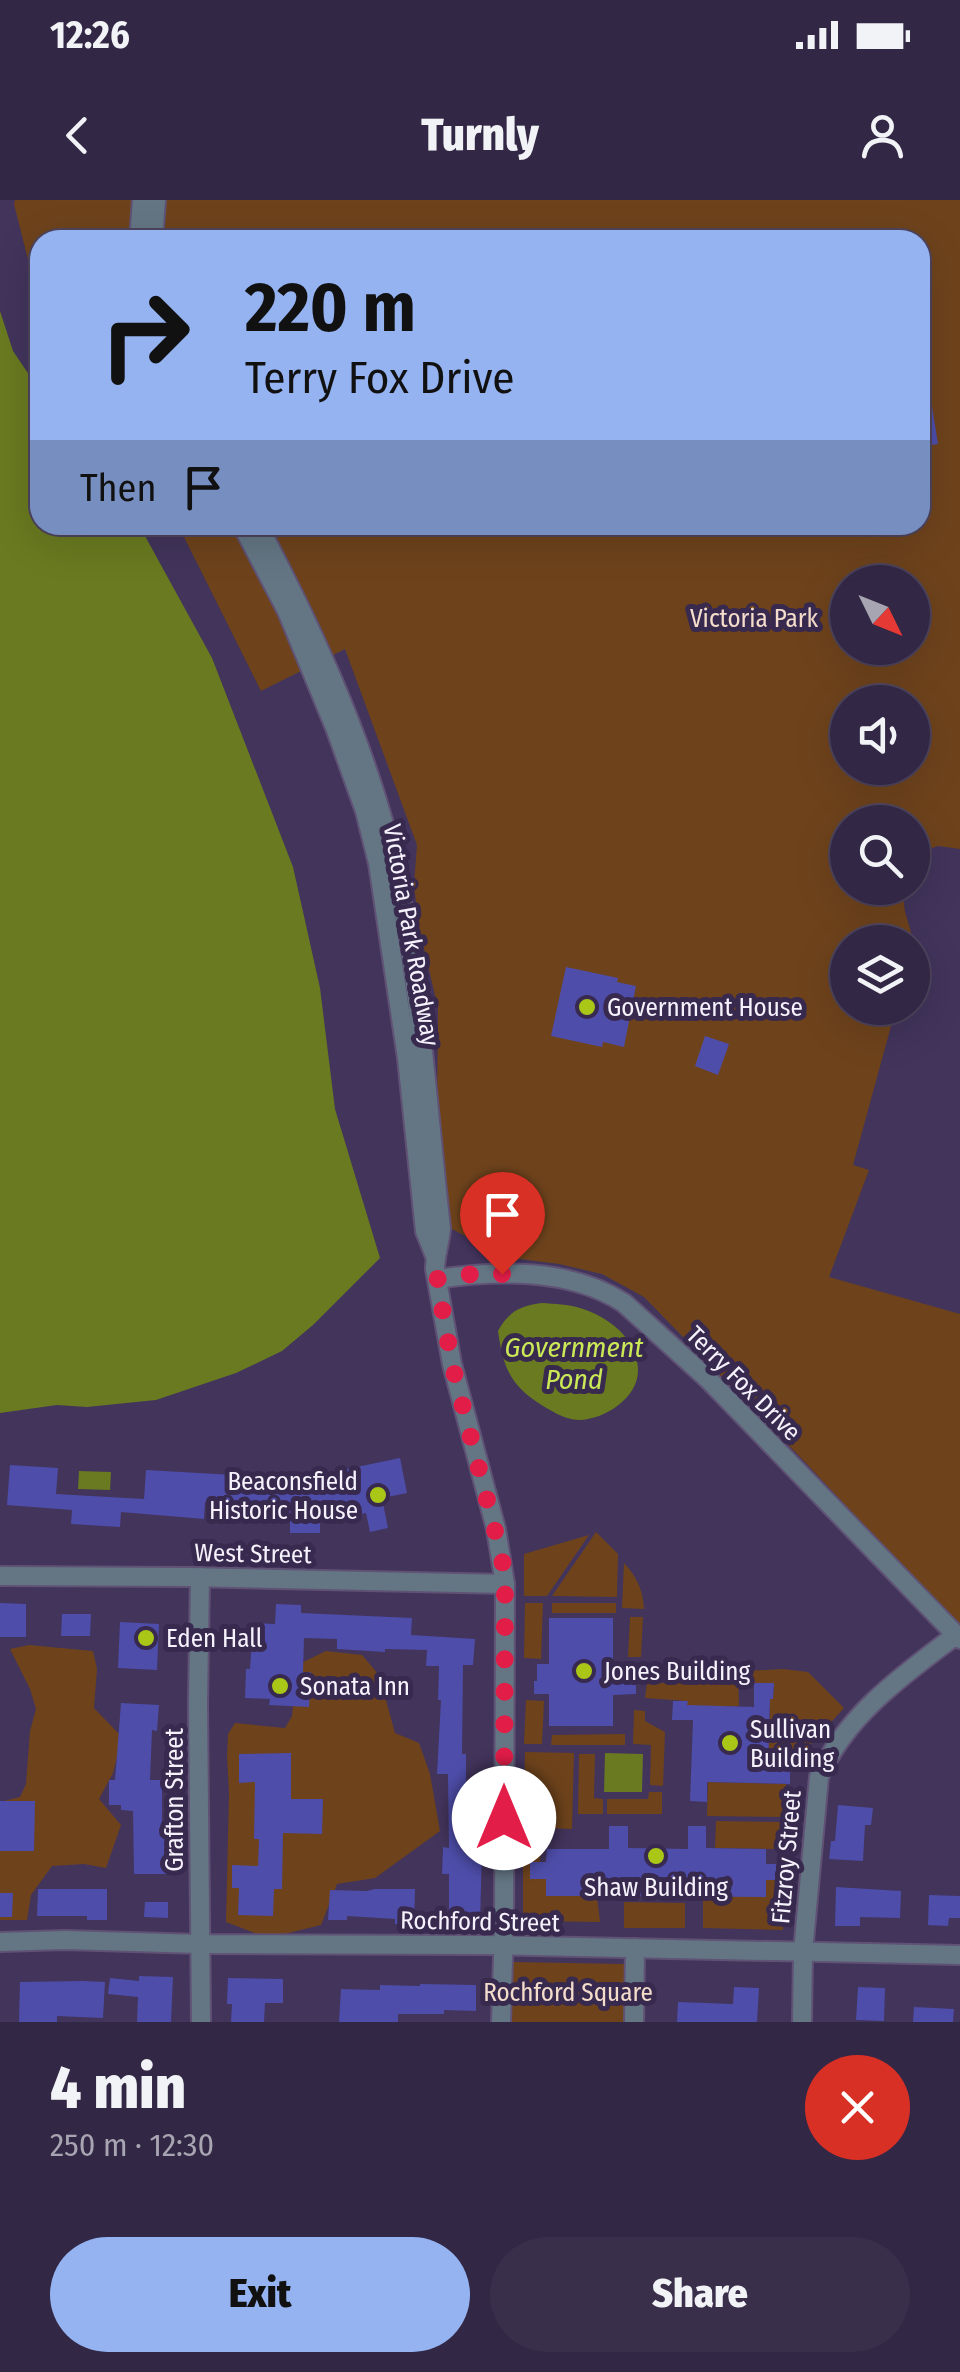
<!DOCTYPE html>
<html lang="en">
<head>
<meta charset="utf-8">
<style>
  body { margin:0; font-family:"Fira Sans Condensed",sans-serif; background:#3a2f4b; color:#f1f3f6; height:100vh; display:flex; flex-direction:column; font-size:38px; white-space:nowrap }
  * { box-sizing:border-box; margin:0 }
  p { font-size:32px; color:#a8a5b2 }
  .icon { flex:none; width:55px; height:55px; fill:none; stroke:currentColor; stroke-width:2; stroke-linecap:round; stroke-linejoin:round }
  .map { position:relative; height:1822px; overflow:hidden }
  .panel { display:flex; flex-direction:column; background:#322744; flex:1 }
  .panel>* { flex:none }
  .banner { position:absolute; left:30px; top:30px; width:900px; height:305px; border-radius:30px; box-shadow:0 10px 40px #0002,0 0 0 2px #4d445d; background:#95b2f1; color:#111; overflow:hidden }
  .needle { width:65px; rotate:133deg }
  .buttons { position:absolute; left:830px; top:365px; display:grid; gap:20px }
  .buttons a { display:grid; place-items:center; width:100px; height:100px; border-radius:50%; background:#322744; box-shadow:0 10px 40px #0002,0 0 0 2px #4d445d; font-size:50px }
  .pin { position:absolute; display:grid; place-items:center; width:85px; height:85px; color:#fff; margin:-102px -42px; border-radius:50% 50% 50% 0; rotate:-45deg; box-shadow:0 0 10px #0007 }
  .pin .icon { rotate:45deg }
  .me { position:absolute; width:110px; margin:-55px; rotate:0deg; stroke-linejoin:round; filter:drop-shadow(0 0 8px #0008) }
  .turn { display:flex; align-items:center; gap:35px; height:210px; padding:0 50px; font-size:45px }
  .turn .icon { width:130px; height:130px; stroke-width:2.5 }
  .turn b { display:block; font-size:70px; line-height:85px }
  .then { display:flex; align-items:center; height:95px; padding:0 50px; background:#0003; gap:20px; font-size:38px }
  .round { display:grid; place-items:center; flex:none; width:105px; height:105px; border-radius:52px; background:#3a2f4b }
  .headline { display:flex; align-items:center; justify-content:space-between; height:170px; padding:0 50px }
  h1 { font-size:60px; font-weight:800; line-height:75px }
  .cta { display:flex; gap:20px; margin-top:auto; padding:20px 50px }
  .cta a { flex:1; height:115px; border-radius:60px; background:#95b2f1; color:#111; font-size:40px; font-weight:800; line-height:115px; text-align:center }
  .cta a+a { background:#3a2f4b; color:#f1f3f6 }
  .status { display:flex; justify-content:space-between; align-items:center; height:70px; padding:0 50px; background:#322744; direction:ltr }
  .status svg { height:28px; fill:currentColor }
  header { display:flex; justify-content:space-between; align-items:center; height:130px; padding:0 50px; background:#322744; font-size:45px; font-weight:800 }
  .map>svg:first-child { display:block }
</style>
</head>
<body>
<div class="status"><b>12:26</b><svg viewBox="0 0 49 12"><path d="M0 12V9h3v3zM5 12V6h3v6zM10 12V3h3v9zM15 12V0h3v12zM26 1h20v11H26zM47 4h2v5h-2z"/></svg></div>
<header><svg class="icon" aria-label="back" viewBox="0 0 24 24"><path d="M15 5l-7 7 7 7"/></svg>Turnly<svg class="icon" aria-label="person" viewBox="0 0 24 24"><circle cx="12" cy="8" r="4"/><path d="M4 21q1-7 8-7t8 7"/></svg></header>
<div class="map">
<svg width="960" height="1822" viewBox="0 0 960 1822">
  <rect width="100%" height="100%" fill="#42345b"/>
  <g fill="#6e431c" fill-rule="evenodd">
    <path d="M15,0H960V649L938,646L913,655L912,622H848V688H902L905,712L918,756L913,766L912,742H848V808H896L853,965L869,970L829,1077L960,1114V1428L804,1261L644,1097L602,1074L559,1064L505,1057L450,1028L437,912L438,808L419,727L414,685L417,645L345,449L261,491L178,325H920V40H40V107L14,4ZM848,382H912V448H848ZM848,502H912V568H848Z"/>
    <polygon points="596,1332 618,1354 617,1397 552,1396"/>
    <polygon points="589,1335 547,1396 524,1396 524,1354"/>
    <path d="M624,1363C637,1377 643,1390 644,1409L622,1408Z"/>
    <polygon points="525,1403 543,1403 541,1459 524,1458"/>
    <rect x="552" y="1403" width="64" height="10"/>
    <polygon points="630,1417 643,1417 641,1457 628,1457"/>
    <polygon points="29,1445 93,1451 97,1469 94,1508 122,1537 113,1573 99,1599 121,1625 106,1668 84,1664 52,1666 31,1695 27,1720 0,1720 0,1602 20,1597 26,1584 30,1531 36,1509 30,1489 10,1449"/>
    <polygon points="326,1451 362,1455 379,1475 395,1533 419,1543 430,1574 440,1631 375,1678 337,1684 321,1725 268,1738 226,1722 229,1593 227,1556 228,1534 235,1523 285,1528 292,1516 297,1465"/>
    <polygon points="783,1469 808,1472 844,1508 790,1567 768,1566 770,1507 764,1499 773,1498 774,1484 745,1483 746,1471"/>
    <polygon points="669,1473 738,1473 739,1506 687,1507 687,1501 645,1498 647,1483 668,1483"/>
    <polygon points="526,1500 544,1501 542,1544 524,1544"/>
    <polygon points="634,1510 645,1511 645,1521 665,1532 663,1586 650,1585 651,1545 633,1544"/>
    <polygon points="625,1534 625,1545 551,1545 552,1535"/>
    <polygon points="525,1552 574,1553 572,1629 545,1628 544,1640 523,1639"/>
    <polygon points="579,1554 595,1554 594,1598 603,1599 603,1614 578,1614"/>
    <polygon points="708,1582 786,1584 785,1617 707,1616"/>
    <polygon points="649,1592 662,1592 662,1614 607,1614 607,1599 648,1599"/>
    <polygon points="716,1621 785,1622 784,1649 715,1648"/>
    <polygon points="523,1643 541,1643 540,1662 530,1663 530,1678 546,1679 546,1696 597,1696 600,1722 523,1721"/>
    <polygon points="766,1680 783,1680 783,1730 703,1728 703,1696"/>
    <polygon points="624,1702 685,1703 685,1728 624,1728"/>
    <polygon points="512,1762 625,1764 624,1822 511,1822"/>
  </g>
  <g fill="#697a20">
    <polygon points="0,111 13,151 40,191 40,325 139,325 212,458 293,667 320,788 335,909 380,1058 313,1125 282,1151 236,1173 156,1200 87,1207 57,1205 0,1213"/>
    <path d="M542,1103C555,1104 568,1104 580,1108C608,1116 639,1140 638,1171C638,1200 597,1225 571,1219C561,1217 552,1211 543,1206C510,1186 503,1167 498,1131C509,1111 520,1106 542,1103Z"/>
    <polygon points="79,1271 111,1272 110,1290 78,1289"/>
    <polygon points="605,1553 643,1554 642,1592 604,1592"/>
  </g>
  <g fill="#4e4da9">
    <polygon points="932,206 938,244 920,247 920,208"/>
    <polygon points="566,767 618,778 617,782 636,786 624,847 603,842 602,847 551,836"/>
    <polygon points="705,836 729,844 718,875 695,866"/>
    <polygon points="506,1016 523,1021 519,1037 502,1032"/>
    <polygon points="400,1258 407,1293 382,1298 388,1328 370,1332 366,1313 320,1322 320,1333 290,1333 290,1314 252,1312 253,1306 205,1302 204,1319 121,1312 120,1327 71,1324 72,1310 7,1305 10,1265 58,1268 56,1294 144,1299 146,1270 285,1278 284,1287 325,1283 323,1274"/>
    <polygon points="0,1403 26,1404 26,1437 0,1437"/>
    <polygon points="276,1404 301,1405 301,1413 412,1418 411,1435 475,1439 473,1465 463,1465 462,1554 466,1554 466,1590 478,1591 476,1648 482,1648 480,1724 449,1724 449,1674 442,1674 443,1647 449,1648 448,1574 437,1574 441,1500 438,1500 439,1466 426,1466 427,1450 385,1449 385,1452 337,1449 337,1439 304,1438 303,1472 311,1472 309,1507 269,1505 270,1499 245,1498 246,1469 250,1469 253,1423 275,1424"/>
    <polygon points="62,1414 91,1414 90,1436 61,1436"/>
    <polygon points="549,1418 613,1418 613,1465 629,1465 629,1479 636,1479 636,1494 613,1495 613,1526 549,1526 549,1494 534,1494 534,1481 537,1481 537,1464 549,1464"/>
    <polygon points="120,1422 159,1424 157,1470 118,1468"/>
    <polygon points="754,1483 774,1483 773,1499 770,1499 768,1566 790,1567 790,1584 707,1582 707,1602 690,1601 693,1520 672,1520 673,1501 688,1501 687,1505 754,1507"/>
    <polygon points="121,1503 159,1505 157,1531 152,1530 150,1580 162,1580 162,1625 172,1625 174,1674 134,1674 133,1611 121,1610 121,1605 109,1605 109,1580 115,1580"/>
    <polygon points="291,1553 291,1599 323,1599 322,1634 283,1633 282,1689 274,1689 273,1716 238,1715 239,1688 232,1688 232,1665 258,1666 259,1639 254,1639 255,1582 239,1583 239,1554"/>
    <polygon points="0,1601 35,1601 34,1651 0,1651"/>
    <polygon points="838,1605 873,1608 871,1625 865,1625 863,1661 829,1659 831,1641 835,1641"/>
    <polygon points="609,1626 628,1626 628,1648 688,1649 688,1626 706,1626 706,1648 766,1649 766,1664 783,1664 783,1680 766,1680 766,1697 608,1696 546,1696 546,1679 530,1679 530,1662 546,1662 547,1649 609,1649"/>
    <polygon points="836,1687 901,1691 900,1718 860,1717 860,1726 835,1726"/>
    <polygon points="38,1689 107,1689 107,1720 87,1720 87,1716 37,1716"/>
    <polygon points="375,1689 415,1689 414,1724 395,1724 395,1719 347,1716 347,1720 328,1720 330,1690 367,1691"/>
    <polygon points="0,1693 13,1693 12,1717 0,1717"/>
    <polygon points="929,1695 960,1696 960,1718 949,1718 948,1726 928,1725"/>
    <polygon points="145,1702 168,1702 168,1718 144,1717"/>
    <polygon points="139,1776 173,1777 171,1822 137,1822 138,1797 108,1794 110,1778 139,1781"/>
    <polygon points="228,1778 283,1779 283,1803 265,1803 264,1822 231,1822 232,1804 227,1804"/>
    <polygon points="83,1781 105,1782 103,1818 57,1816 57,1822 19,1822 20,1782"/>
    <polygon points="420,1784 476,1785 476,1811 444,1810 444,1814 398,1814 398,1822 339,1822 341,1789 380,1790 380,1785 420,1786"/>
    <polygon points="734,1787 759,1788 757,1822 677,1822 678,1802 733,1804"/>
    <polygon points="858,1787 885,1788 884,1821 856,1820"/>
    <polygon points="914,1807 954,1809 953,1822 913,1822"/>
  </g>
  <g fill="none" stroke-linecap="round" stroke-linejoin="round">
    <defs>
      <g id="minor">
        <polyline points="139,40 142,0"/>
        <polyline points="153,40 156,0"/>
        <polyline points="242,325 287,411 336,530 365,611 378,663 407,858 425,1031 435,1056"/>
        <path d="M258,325C310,424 358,527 387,635C420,763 426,898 441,1028C440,1043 435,1055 435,1069L452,1164L496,1329L505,1384L504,1727L501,1822"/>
        <path d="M437,1079C498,1070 570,1068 624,1103L708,1179L960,1439"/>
        <polyline points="0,1376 189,1377 505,1384"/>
        <polyline points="200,1377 198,1504 201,1822"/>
        <polyline points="0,1742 65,1740 200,1744 483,1745 960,1755"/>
        <polyline points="634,1822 635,1748"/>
        <path d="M802,1822L803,1752L819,1577C845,1516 904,1474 956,1435"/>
      </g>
    </defs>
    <use href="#minor" stroke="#5f5275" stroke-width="22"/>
    <use href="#minor" stroke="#647684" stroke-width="18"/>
  </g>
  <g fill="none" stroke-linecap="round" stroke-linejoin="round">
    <polyline stroke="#e11d48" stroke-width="18" stroke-dasharray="0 32.4" points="502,1074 480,1073 437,1079 452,1164 502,1358 505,1384 504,1618"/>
  </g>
  <g fill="#aac718" stroke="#38294f" stroke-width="4">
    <circle cx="587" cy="807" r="10"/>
    <circle cx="378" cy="1295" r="10"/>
    <circle cx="146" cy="1438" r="10"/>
    <circle cx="584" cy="1471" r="10"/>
    <circle cx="280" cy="1486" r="10"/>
    <circle cx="730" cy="1543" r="10"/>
    <circle cx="656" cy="1656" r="10"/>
  </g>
  <g text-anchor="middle" stroke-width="10" stroke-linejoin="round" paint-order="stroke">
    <g font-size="25" fill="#f4ddcb" stroke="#38294f">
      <text x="754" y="427">Victoria Park</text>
      <text x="568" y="1801">Rochford Square</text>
    </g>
    <g font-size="25" fill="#f5f2fc" stroke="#38294f">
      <text transform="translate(412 735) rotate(80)" y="9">Victoria Park Roadway</text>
      <text transform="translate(744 1183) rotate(45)" y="9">Terry Fox Drive</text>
      <text transform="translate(253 1353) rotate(1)" y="9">West Street</text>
      <text transform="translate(174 1600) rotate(-90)" y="9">Grafton Street</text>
      <text transform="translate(786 1657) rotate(-85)" y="9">Fitzroy Street</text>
      <text transform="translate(480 1721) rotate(1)" y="9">Rochford Street</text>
    </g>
    <g font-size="25" fill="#f5f2fc" stroke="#38294f" text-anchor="start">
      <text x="607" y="816">Government House</text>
      <text x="358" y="1290" text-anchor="end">Beaconsfield<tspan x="358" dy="29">Historic House</tspan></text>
      <text x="166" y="1447">Eden Hall</text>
      <text x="604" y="1480">Jones Building</text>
      <text x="300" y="1495">Sonata Inn</text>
      <text x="750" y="1538">Sullivan<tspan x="750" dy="29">Building</tspan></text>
      <text x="656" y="1696" text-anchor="middle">Shaw Building</text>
    </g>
    <g font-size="28" font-style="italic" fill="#cbe956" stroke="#38294f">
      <text x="574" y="1157">Government<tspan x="574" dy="32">Pond</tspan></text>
    </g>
  </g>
</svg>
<div class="buttons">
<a><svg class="needle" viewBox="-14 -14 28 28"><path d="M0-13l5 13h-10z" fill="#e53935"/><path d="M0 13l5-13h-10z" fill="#a8a5b2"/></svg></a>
<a><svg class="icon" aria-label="sound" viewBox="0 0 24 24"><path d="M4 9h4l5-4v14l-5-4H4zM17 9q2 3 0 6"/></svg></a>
<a><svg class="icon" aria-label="search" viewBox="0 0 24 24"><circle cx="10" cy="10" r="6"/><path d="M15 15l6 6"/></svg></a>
<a><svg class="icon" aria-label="layers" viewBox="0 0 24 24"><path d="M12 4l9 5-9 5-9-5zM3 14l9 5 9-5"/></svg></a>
</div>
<div class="pin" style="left:502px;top:1074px;background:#d93025"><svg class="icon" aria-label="arrive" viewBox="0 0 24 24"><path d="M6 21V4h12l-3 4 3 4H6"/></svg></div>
<svg class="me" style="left:504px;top:1618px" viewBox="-20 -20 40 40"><circle r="19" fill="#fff"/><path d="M0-13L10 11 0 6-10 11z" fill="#e11d48"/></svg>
<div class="banner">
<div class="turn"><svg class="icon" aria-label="right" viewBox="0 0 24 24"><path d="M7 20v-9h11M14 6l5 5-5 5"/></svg><div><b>220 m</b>Terry Fox Drive</div></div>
<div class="then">Then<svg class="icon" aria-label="arrive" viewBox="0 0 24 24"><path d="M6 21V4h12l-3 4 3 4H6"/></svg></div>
</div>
</div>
<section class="panel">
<div class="headline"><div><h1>4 min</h1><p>250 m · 12:30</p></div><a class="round" style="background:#d93025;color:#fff"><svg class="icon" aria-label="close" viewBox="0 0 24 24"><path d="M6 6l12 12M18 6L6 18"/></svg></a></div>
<div class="cta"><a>Exit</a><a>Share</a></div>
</section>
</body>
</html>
